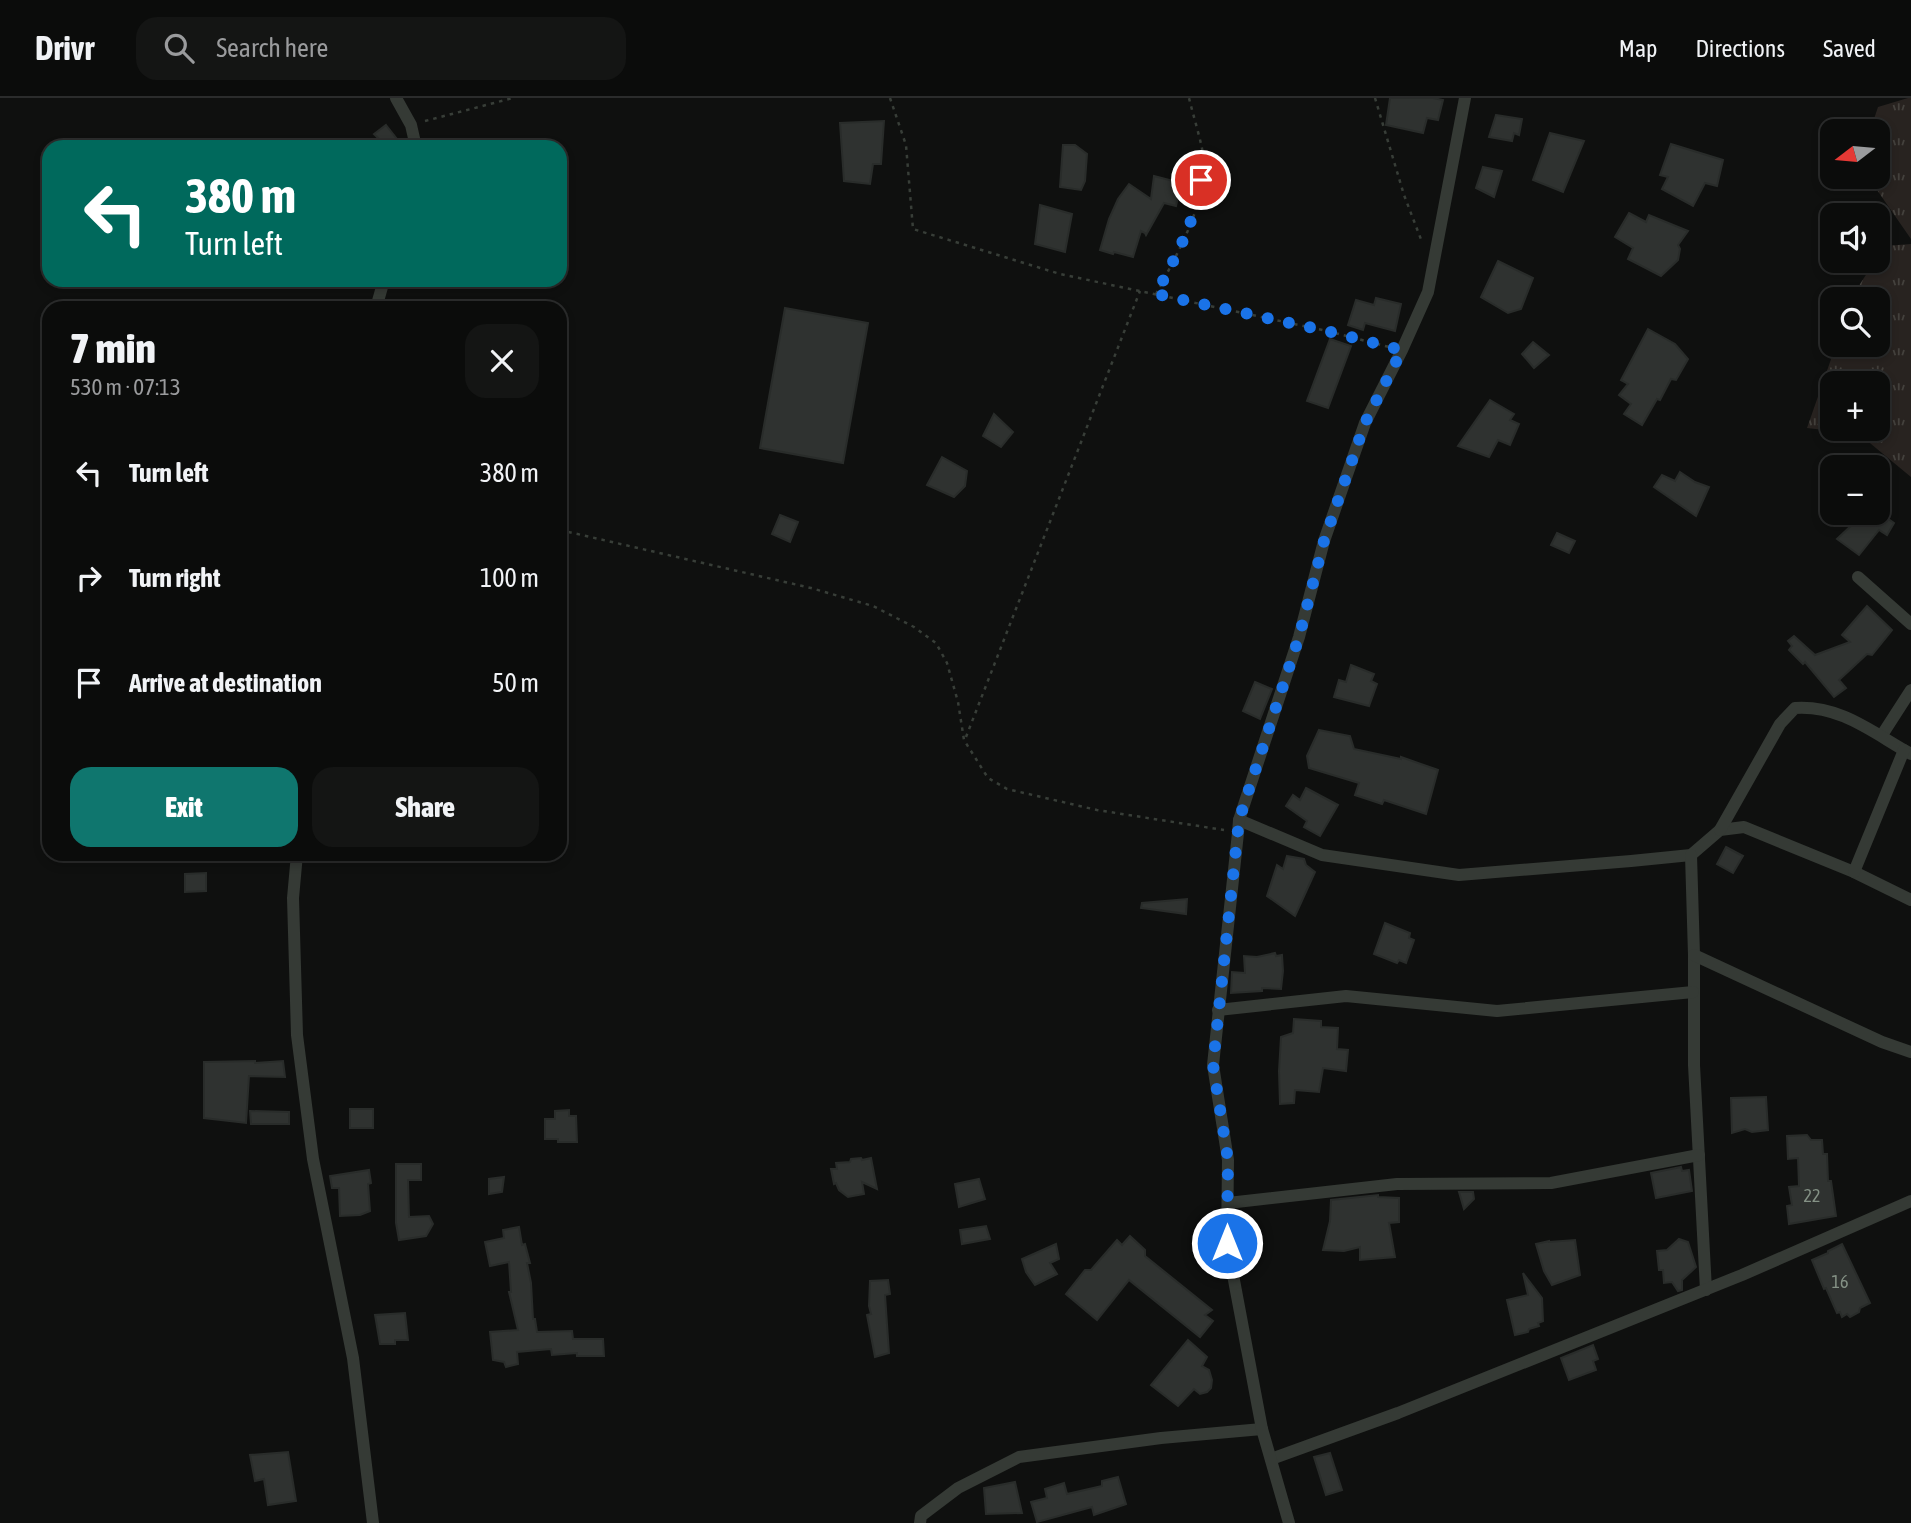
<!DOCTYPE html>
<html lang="en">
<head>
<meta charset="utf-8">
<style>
  body { margin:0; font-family:"Asap Condensed",sans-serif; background:#141514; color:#f1f3f6; height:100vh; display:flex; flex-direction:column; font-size:26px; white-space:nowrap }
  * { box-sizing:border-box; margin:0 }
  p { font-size:23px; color:#9a9b9d }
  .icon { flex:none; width:38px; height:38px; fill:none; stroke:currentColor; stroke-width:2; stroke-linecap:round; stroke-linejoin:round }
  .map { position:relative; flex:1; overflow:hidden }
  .side { position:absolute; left:42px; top:203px; width:525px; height:560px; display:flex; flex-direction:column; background:#0b0c0b; border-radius:21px; box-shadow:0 4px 10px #0003,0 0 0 2px #2b2c2c }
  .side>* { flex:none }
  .guide { position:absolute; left:42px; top:42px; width:525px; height:147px; border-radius:21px; box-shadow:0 4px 10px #0003,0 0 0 2px #2b2c2c; background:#00695c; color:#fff; overflow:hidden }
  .needle { width:46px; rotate:254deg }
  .tools { position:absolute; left:1820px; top:21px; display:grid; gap:14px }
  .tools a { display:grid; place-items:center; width:70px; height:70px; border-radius:14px; background:#0b0c0b; box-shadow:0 4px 10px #0003,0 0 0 2px #2b2c2c; font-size:35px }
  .pin { position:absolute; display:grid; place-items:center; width:60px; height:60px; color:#fff; margin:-30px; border:4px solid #fff; border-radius:50%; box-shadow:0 2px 7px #0007 }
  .me { position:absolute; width:77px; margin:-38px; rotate:0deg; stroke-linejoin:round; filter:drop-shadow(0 0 5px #0008) }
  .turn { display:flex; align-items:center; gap:24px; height:147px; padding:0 28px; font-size:32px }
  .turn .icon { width:91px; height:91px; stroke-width:2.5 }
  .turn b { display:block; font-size:49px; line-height:60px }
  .round { display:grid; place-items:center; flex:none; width:74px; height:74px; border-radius:21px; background:#141514 }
  .overview { display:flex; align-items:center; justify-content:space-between; height:119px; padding:0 28px }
  h1 { font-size:42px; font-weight:800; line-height:52px }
  .action { display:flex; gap:14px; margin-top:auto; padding:14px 28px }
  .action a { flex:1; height:80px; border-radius:21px; background:#0f766e; color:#fff; font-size:28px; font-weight:800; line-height:80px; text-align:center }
  .action a+a { background:#141514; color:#f1f3f6 }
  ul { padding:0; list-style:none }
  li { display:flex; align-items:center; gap:21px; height:105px; padding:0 28px }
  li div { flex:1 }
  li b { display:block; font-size:26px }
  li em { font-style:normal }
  header { display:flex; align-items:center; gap:42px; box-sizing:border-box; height:98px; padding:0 35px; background:#0b0c0b; border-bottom:2px solid #2b2c2c }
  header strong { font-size:33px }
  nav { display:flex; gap:38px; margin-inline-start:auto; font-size:24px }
  .search { width:490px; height:63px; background:#141514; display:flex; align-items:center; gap:18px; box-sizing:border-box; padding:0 24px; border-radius:21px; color:#9a9b9d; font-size:26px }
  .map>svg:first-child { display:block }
</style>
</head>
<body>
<header>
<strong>Drivr</strong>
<div class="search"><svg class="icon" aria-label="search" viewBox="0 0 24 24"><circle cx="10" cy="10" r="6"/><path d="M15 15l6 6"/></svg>Search here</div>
<nav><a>Map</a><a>Directions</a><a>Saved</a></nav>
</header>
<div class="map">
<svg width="1911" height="1425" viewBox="0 0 1911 1425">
  <defs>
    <pattern id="grass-tufts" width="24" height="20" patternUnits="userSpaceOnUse" patternTransform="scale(1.75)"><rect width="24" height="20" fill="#282320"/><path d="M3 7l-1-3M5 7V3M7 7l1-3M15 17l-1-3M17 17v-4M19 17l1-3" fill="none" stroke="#44413d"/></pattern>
  </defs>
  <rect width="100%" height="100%" fill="#0f100f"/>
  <g fill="url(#grass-tufts)" fill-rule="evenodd">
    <polygon points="1908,0 1911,0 1911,141 1868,79 1878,79 1878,33 1870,33 1878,9"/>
    <path d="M1911,146V379L1859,336L1807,330L1836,247H1878V201H1854L1860,186L1875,163H1878V159L1885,148ZM1832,285H1878V331H1832Z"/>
  </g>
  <g fill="#2f3230" stroke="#292c2a" stroke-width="2">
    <polygon points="1390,0 1433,0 1443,2 1438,22 1427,20 1423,35 1386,27"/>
    <polygon points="1496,17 1522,21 1519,37 1514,35 1512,43 1489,39"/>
    <polygon points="884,23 881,66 873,66 870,86 844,83 840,25"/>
    <polygon points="386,27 397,41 387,49 374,36"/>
    <polygon points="1550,35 1584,43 1563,94 1533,82"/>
    <polygon points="1671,46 1723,62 1717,88 1705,85 1693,108 1662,91 1668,79 1660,77"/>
    <polygon points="1063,47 1075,47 1087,56 1085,83 1081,92 1060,89"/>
    <polygon points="1483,69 1502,73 1494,99 1476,90"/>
    <polygon points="1154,78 1181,85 1176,108 1164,105 1146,137 1145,135 1141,133 1133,159 1114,154 1113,156 1100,152 1109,121 1118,101 1129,86 1151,101"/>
    <polygon points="1040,107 1072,116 1065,154 1035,146"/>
    <polygon points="1629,115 1646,124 1649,117 1688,133 1678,147 1680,151 1678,162 1661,178 1628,161 1633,150 1615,139"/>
    <polygon points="1498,163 1533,180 1521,211 1508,215 1481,199"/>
    <polygon points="1376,200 1401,206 1395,233 1365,225 1363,232 1348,227 1356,202 1374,207"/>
    <polygon points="785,210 868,225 843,365 760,350"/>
    <polygon points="1648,231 1675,246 1688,261 1676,282 1671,281 1660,302 1657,301 1642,327 1624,316 1631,306 1619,297 1628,286 1621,282"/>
    <polygon points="1330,241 1351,248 1328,310 1307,303"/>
    <polygon points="1533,244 1549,257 1534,270 1522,256"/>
    <polygon points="1490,302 1514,316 1510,322 1519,326 1510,347 1498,342 1489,359 1458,348"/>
    <polygon points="994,316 1013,334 1001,349 983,338"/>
    <polygon points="942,359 967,373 965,388 954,399 927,387"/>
    <polygon points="1680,374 1695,384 1709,389 1696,418 1654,389 1662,377 1675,383"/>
    <polygon points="1856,415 1880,415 1894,425 1887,437 1879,432 1859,457 1837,441 1854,425 1851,422"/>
    <polygon points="780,417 798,424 790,444 772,436"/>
    <polygon points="1557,435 1575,443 1569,455 1551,447"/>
    <polygon points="1867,508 1892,532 1872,557 1867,556 1839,582 1846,590 1834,599 1805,564 1803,566 1789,552 1792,548 1788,543 1794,538 1815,557 1850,544 1842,537"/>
    <polygon points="1351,567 1374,576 1371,583 1377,586 1369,608 1334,599 1339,582 1346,584"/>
    <polygon points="1255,584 1272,591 1260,621 1243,613"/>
    <polygon points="1319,632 1350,638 1354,651 1401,661 1401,659 1438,672 1426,716 1384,702 1382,706 1355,697 1359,685 1309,670 1307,658"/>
    <polygon points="1306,690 1338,707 1320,738 1304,729 1307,723 1286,708 1293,697 1300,702"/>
    <polygon points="1726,749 1743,758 1733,775 1717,766"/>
    <polygon points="1287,758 1304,761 1306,767 1315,774 1295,818 1267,798 1277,767 1283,771"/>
    <polygon points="206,775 206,793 185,794 185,776"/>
    <polygon points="1187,801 1186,816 1141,810 1142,805"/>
    <polygon points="1385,825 1410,835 1409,840 1414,842 1406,865 1399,862 1397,865 1374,856"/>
    <polygon points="1275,855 1276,858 1282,857 1283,873 1281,891 1262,890 1262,893 1231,895 1232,874 1245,875 1244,858 1257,859"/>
    <polygon points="1294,921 1321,923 1321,929 1338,930 1337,951 1348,952 1346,973 1323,970 1319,994 1295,992 1294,1005 1280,1006 1279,973 1281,939 1293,935"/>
    <polygon points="255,963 255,965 283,963 285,979 249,978 246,1025 204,1020 204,964"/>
    <polygon points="1766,999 1768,1032 1752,1034 1745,1031 1732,1035 1731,1000"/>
    <rect x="350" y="1011" width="23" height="19"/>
    <polygon points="569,1012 569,1018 576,1018 577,1044 558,1044 558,1041 545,1041 545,1021 555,1021 555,1013"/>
    <polygon points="250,1013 289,1014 289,1026 251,1026"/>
    <polygon points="1807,1037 1811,1042 1822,1042 1823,1056 1827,1056 1828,1083 1831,1083 1836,1118 1789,1126 1787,1108 1792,1107 1789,1089 1799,1088 1798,1060 1788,1061 1787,1038"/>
    <polygon points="861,1060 862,1062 871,1060 877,1091 862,1084 864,1096 848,1099 839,1092 836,1085 834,1086 831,1071 837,1071 836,1065 850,1064 851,1061"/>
    <polygon points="396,1066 421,1066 421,1082 408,1082 409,1119 429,1118 433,1126 426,1138 399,1142 396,1125"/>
    <polygon points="1681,1069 1682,1073 1689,1072 1692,1093 1656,1100 1651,1075"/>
    <polygon points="369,1072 371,1085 368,1086 370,1113 360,1117 340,1118 339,1090 332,1090 330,1078"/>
    <polygon points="504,1079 502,1094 489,1096 489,1081"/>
    <polygon points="979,1081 985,1101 959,1109 955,1086"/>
    <polygon points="1459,1094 1473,1094 1474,1101 1464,1111"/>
    <polygon points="1378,1097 1378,1099 1399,1100 1399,1124 1389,1125 1395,1159 1360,1162 1360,1149 1344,1153 1323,1152 1330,1123 1331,1102"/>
    <polygon points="986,1128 990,1141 962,1146 960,1132"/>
    <polygon points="519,1129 522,1147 525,1146 530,1165 527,1165 531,1185 533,1221 535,1221 537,1234 572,1233 573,1241 603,1241 604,1258 577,1258 577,1255 552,1257 551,1251 517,1254 518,1266 506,1269 504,1264 493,1262 490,1234 518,1232 509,1194 511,1194 509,1164 490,1168 485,1144 504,1140 503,1132"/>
    <polygon points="1130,1138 1145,1152 1145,1158 1212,1212 1205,1217 1213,1223 1200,1239 1129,1182 1097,1222 1066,1196 1085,1172 1091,1172 1117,1142 1122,1147"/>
    <polygon points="1679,1141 1688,1144 1696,1169 1682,1182 1682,1192 1678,1193 1672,1184 1664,1185 1663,1172 1659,1172 1657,1153 1667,1152"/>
    <polygon points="1575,1142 1580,1177 1552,1187 1544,1173 1536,1146 1549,1143 1549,1144"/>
    <polygon points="1056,1146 1059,1161 1050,1165 1057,1176 1035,1187 1026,1174 1022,1161"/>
    <polygon points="1842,1146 1870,1205 1860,1210 1859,1214 1850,1219 1847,1216 1842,1219 1840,1214 1837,1215 1826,1190 1824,1191 1812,1162 1828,1155 1828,1153"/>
    <polygon points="1523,1175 1542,1200 1543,1223 1538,1225 1539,1228 1529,1231 1528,1234 1515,1237 1507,1202 1528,1197"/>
    <polygon points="888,1182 890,1196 885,1197 889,1255 875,1259 867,1217 871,1216 869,1208 870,1183"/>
    <polygon points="405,1215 408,1242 395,1242 395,1246 380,1246 375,1217"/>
    <polygon points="1188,1242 1207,1259 1202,1268 1209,1272 1212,1282 1211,1290 1207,1294 1200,1296 1194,1291 1178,1308 1151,1287"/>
    <polygon points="1593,1247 1598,1261 1593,1263 1596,1272 1569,1282 1561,1260"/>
    <polygon points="288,1354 296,1403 268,1407 264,1381 255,1383 250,1357"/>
    <polygon points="1330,1355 1342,1392 1326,1397 1314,1359"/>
    <polygon points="1118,1379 1126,1406 1094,1417 1092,1409 1037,1424 1031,1404 1047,1400 1045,1391 1064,1385 1067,1396 1102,1388 1102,1383"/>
    <polygon points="1015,1384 1022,1415 986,1416 984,1390"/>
  </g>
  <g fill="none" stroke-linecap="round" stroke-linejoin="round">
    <g stroke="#383e38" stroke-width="2.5" stroke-dasharray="3.5 5" stroke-linecap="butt">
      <polyline points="890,0 906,47 913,131 1060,176 1327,233 1389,249"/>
      <polyline points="1375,0 1404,97 1422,144"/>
      <polyline points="425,23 513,0"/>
      <path d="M1156,196C1177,156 1204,111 1204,64C1203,48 1193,17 1189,0"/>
      <polyline points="560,432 811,490 873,508 914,529 936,545 947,565 958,604 964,642 988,680 1007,691 1097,712 1224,732"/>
      <polyline points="966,639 1140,193"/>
    </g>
    <g stroke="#353a35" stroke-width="12">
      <polyline points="396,0 411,27 416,49"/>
      <polyline points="376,210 384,182"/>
      <polyline points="1858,479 1911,526"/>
      <polyline points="1882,637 1911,592"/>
      <polyline points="1239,722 1322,757 1459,777 1631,763 1691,757 1720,732 1744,729 1854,774 1911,802"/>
      <path d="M1720,732L1780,626L1795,610C1841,607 1873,635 1911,656"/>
      <polyline points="297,756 293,800 297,937 313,1061 353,1260 373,1425"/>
      <polyline points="1691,757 1694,857 1694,967 1706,1192"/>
      <polyline points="1854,774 1904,652"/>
      <polyline points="1694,857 1882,944 1911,954"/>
      <polyline points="1218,912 1346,898 1497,913 1693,894"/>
      <polyline points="1228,1105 1397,1086 1551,1085 1699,1057"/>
      <polyline points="1271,1361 1398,1315 1742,1177 1911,1103"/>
      <polyline points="920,1425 921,1418 958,1390 1019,1359 1161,1340 1262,1331"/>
      <polyline points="1289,1425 1262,1331 1227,1145 1228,1062 1213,967 1238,735 1239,722 1299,539 1324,443 1365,325 1402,252 1428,194 1465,0"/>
    </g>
  </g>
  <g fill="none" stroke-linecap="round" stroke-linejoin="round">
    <path stroke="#1a73e8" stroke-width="12" stroke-dasharray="0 21.6" d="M1201,82C1196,123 1175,160 1156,196L1327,233L1402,252L1365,325L1324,443L1299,539L1239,722L1213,967L1228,1062L1227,1145"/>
  </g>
  <g text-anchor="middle" stroke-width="5" stroke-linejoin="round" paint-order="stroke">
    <g font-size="18" fill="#849185">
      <text x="1812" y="1104">22</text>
      <text x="1840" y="1190">16</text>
    </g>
  </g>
</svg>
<div class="tools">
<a><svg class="needle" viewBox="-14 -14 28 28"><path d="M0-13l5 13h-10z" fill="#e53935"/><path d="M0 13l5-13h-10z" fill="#9a9b9d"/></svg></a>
<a><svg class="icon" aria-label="sound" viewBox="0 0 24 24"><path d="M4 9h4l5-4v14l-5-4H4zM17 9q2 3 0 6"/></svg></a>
<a><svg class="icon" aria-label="search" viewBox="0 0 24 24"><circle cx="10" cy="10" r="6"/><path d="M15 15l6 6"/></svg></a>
<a>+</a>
<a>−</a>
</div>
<div class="pin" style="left:1201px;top:82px;background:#d93025"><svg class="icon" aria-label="arrive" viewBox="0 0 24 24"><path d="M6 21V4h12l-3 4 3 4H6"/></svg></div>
<svg class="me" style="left:1227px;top:1145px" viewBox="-20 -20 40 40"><circle r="17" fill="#1a73e8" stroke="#fff" stroke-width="3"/><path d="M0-11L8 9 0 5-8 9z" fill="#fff"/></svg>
<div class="guide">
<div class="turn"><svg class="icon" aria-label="left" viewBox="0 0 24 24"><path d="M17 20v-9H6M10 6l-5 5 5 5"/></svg><div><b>380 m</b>Turn left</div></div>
</div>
<section class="side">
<div class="overview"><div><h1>7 min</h1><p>530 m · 07:13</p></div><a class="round"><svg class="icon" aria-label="close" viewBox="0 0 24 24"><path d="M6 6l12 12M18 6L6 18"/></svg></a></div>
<ul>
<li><svg class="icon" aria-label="left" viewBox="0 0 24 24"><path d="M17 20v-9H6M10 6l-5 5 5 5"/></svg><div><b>Turn left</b></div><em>380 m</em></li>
<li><svg class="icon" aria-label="right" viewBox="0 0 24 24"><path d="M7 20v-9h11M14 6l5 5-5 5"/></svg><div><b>Turn right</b></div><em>100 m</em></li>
<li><svg class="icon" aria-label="arrive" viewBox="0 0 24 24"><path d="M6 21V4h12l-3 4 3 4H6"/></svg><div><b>Arrive at destination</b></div><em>50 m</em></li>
</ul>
<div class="action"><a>Exit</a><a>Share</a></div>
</section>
</div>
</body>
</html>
